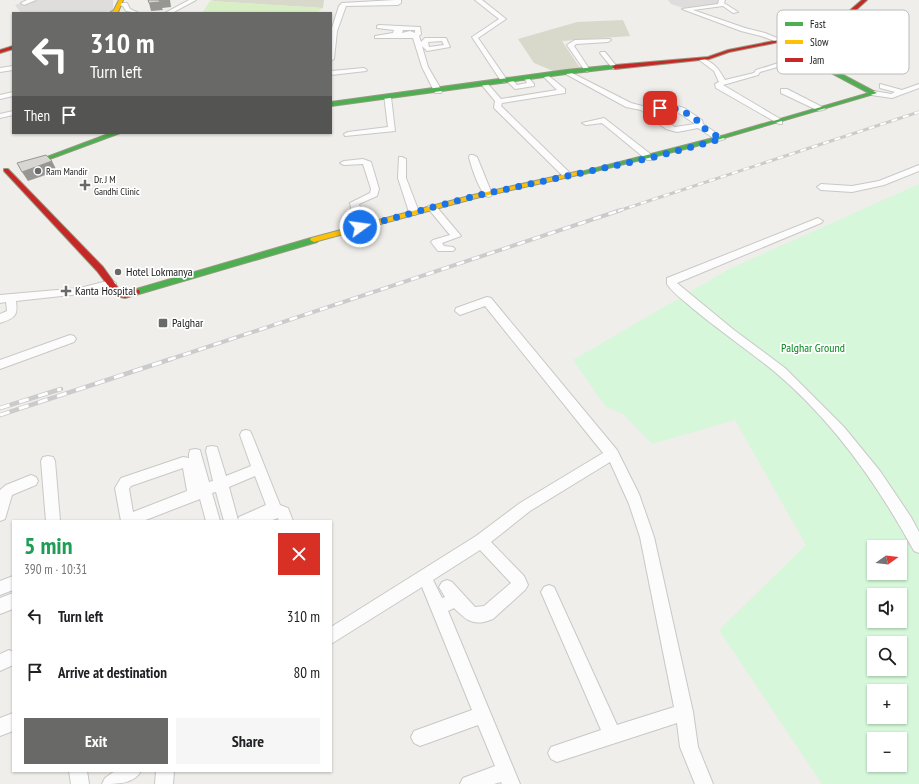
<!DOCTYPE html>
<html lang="en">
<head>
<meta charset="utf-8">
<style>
  body { margin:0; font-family:"PT Sans Narrow",sans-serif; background:#f6f6f6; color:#202124; height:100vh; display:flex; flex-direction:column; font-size:15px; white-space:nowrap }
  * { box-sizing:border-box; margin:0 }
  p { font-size:13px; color:#757577 }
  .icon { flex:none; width:22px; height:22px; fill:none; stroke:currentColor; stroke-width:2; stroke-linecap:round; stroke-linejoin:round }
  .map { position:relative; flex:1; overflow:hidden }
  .sheet { position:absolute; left:12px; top:520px; width:320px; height:252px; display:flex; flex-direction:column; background:#fff; border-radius:0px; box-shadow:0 1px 3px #0004 }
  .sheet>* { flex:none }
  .banner { position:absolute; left:12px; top:12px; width:320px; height:122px; border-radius:0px; box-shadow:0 1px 3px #0004; background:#696967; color:#fff; overflow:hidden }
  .needle { width:26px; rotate:76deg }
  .buttons { position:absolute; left:867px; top:540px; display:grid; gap:8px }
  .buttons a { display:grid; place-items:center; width:40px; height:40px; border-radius:0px; background:#fff; box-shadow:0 1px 3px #0004; font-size:20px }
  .pin { position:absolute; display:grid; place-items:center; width:34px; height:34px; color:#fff; margin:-17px; border-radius:8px; box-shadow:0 2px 6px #0006 }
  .me { position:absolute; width:44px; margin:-22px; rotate:76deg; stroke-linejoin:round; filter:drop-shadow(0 0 3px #0008) }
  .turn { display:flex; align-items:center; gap:14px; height:84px; padding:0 12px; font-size:18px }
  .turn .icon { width:52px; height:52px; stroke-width:2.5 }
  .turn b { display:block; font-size:28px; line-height:34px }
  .then { display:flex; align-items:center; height:38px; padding:0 12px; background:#0003; gap:8px; font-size:15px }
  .round { display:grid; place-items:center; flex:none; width:42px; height:42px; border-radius:0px; background:#f6f6f6 }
  .summary { display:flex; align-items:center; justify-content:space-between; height:68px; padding:0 12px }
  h1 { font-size:24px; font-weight:700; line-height:30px; color:#1e9e55 }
  .cta { display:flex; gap:8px; margin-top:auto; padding:8px 12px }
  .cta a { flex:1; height:46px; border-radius:0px; background:#696967; color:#fff; font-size:16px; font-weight:700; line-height:46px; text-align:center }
  .cta a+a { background:#f6f6f6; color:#202124 }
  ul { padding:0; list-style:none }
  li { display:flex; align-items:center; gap:12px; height:56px; padding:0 12px }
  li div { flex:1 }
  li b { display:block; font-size:15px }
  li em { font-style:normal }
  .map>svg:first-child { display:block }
</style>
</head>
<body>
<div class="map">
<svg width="919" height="784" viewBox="0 0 919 784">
  <rect width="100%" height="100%" fill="#efeeea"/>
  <g fill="#dedddb">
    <polygon points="28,0 113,0 113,10 103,13 21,13 15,5"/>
    <polygon points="668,0 719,0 720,4 683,8 671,4"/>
  </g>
  <g fill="#d8d9cb">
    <polygon points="214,0 324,0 323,8 210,1"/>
    <polygon points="623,20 630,36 562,41 580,68 553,71 534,63 518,39 577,22"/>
  </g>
  <polygon fill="#d8efc6" points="210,1 323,8 316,13 202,13"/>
  <path fill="#d6f7da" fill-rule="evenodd" d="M919,184V784H822L719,630L806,545L735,420L652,444L623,414L606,407L573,360L731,268ZM874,547H900V573H874ZM874,595H900V621H874ZM874,643H900V669H874ZM874,691H900V717H874ZM874,739H900V765H874Z"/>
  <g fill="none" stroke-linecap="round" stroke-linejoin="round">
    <defs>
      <g id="street">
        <polygon points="27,0 36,0 24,5 21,3"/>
        <polygon points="189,0 196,0 172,13 165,13"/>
        <polygon points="395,0 401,0 401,3 398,5 346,6 337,31 334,59 331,61 331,31 339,6 342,3"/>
        <polygon points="475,0 482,0 506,19 478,38 507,80 512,79 517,85 527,83 524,78 527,76 534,84 534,86 515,89 507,81 504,83 501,81 472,37 499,19"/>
        <polygon points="719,0 725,0 724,3 738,12 733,13 723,6 693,10 745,28 765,33 799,47 794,48 761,36 741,31 682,9 718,4"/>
        <polygon points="118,3 127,3 130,9 139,13 126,11 123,6 118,5"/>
        <path d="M379,25L420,27L421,34L419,36L421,42L425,38H446L450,47L427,51L422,46L428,67L442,91L441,93H435L422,67L413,38H375V36L393,33L394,30L377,28V26ZM403,30H415V33L410,31L402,33ZM442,41L444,45L429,47L428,42Z"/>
        <polygon points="610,39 611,40 608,42 576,44 574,46 590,70 587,72 585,71 567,45 575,40"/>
        <polygon points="601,52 605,52 618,68 617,69 613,69 600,53"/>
        <path d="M807,56L810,58L809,59L791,63L760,72L758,75L723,85L782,120V124H779L716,88L715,84L719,82L714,71L698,59L703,58C716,65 718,68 725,80L754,73L756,70L788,60Z"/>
        <polygon points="13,66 13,70 0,72 0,68"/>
        <polygon points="364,68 367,70 366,71 331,75 331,71"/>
        <path d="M564,71H568L631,103L646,107L674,105L684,108L702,120L703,124L725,139L718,141L698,128L677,132L666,129L641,110L626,107L564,73ZM673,109L695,124L675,127L650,111Z"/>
        <polygon points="545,73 565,89 565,93 502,103 501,106 571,174 572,176 568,179 565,178 494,108 495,101 481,84 487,83 501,99 557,90 542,75"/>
        <polygon points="880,84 902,90 919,84 919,88 892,98 871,95 871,91 874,91 891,94 895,92 880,88"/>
        <polygon points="781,89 787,89 826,109 819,111 781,93"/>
        <polygon points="13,92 13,96 0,99 0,95"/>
        <polygon points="384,95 391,97 395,131 345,136 344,134 348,132 388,127"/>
        <polygon points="13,111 13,115 0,118 0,114"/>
        <polygon points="604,118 653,156 653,160 647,160 602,123 586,125 582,123"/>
        <path d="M470,155H473L477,157L492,194L491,196L488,197C480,194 471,166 469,157Z"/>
        <polygon points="399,157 402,157 406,159 406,178 419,212 417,214 414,215 409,212 398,178"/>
        <polygon points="363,159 371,162 379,189 377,196 359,204 365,227 360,230 355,227 350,203 370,193 371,189 363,164 344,165 340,163 344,161"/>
        <polygon points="919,165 919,171 884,185 852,192 821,190 817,187 821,184 852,186 879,181"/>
        <polygon points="432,204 435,205 461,236 442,243 444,246 453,247 455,249 453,251 438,251 431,242 433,240 450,235 427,207"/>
        <path d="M818,218L823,221L821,223L677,283L734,330L785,368L844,427L880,471L911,517L919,532V553L914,551C878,485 833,421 775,372C748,350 718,330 691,307C683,300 673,293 667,284V278Z"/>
        <path d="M111,280L116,283L115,285L80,294L16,301C18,316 15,318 0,323V314L7,311L6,302L0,303V295L80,288Z"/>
        <path d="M487,297L491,298L617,450L639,494L654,537L693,712L698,747L713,784H695L680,747L677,723L557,762L551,759L548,753L551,747L601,730L541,592L544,587L549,585L554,587L617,725L674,707L640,537L629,504L610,462L530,511L491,542L524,576L528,585L525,590L493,619C474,627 467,621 454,608L448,611L520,784H502L501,782L494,784H460L463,778L495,766L478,725L420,746L414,743L411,737L414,731L472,710L422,587L331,644V627L476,536L520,503L603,453L485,306L460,315L455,311L456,308ZM480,550L511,583L484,606L475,607L452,582L447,580L442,582L439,587L445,597L442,598L433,580Z"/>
        <polygon points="70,335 74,336 76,339 74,342 0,369 0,360"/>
        <path d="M246,430L250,431L252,435L280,505L288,508L293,521H279L278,518L270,521H224L216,492L212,493L220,521H206L200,499L143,521H121L115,488L121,478L183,457L189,458V454L190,450L195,449L200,450L201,454L209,482L213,481L206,451L207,447L212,446L217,447L226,476L251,466L240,435L242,431ZM183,468L187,491L133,512L129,489L131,486ZM255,476L266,505L239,517L238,520L229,487Z"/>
        <polygon points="48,456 53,457 55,461 60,521 46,521 41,461 43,457"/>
        <polygon points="31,475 36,477 38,481 36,485 12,495 5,519 0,521 0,490 6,485"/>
        <polygon points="13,576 13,590 0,595 0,581"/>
        <polygon points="13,593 13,609 0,614 0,598"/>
        <polygon points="9,650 13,652 13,665 0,671 0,654"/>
        <polygon points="13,713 13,731 0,736 0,718"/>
        <polygon points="69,771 87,771 89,784 71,784"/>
        <path d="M115,771H141C134,784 117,784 102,784L105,778Z"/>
        <polygon points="156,771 174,771 173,784 155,784"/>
      </g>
      <g id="fast">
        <polygon points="615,65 618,67 617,68 566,74 331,106 331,102 566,70"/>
        <polygon points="822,66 826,66 877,93 693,147 580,175 577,173 725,135 869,93 822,68"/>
        <polygon points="111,133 120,133 28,167 23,166"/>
        <polygon points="311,238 317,238 318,240 317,242 139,294 133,294 132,292 133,290"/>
      </g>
      <g id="slow">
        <polygon points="119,0 123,0 118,12 109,13 114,10"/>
        <polygon points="580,171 582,172 582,174 476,198 314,242 310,240 311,238 473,195"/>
      </g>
      <g id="jam">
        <polygon points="862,0 867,0 845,20 802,42 799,50 826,66 826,68 822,68 794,51 797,42 779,42 729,52 709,59 615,69 612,67 615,65 708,57 728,50 779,40 799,40 841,18"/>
        <polygon points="13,46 13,49 0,53 0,50"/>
        <path d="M4,169H8L103,267L121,292C128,293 133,289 139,290L140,292L139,294L125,298L116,296L97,271L4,171Z"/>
      </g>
    </defs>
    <use href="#street" stroke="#c8c8c6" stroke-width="2"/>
    <use href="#fast" stroke="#969a80" stroke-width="2"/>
    <use href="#slow" stroke="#969a80" stroke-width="2"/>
    <use href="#jam" stroke="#969a80" stroke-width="2"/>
    <use href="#street" fill="#fdfcfc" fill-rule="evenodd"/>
    <use href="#fast" fill="#4caf50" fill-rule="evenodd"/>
    <use href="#slow" fill="#ffc107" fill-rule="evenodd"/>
    <use href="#jam" fill="#c62828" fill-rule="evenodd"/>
    <defs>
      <polyline id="rail-far2" points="618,211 919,112"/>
      <polyline id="rail-far1" points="168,360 621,210"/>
      <g id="rail">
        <polyline points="0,408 61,389"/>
        <polyline points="0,415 171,359"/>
      </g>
    </defs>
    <use href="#rail-far2" stroke="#cbcbcb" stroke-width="3"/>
    <use href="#rail-far1" stroke="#cbcbcb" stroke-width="4"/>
    <use href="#rail" stroke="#cbcbcb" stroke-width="4.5"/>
    <use href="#rail-far2" stroke="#fff" stroke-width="2" stroke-dasharray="6" stroke-linecap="butt"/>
    <use href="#rail-far1" stroke="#fff" stroke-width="2.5" stroke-dasharray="8" stroke-linecap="butt"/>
    <use href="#rail" stroke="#fff" stroke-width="3" stroke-dasharray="10" stroke-linecap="butt"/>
  </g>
  <g fill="#969693">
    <polygon points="159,0 170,0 171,7 162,8 163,10 151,11 149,3"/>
    <polygon points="52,161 57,171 28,181 22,172"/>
  </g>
  <g fill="#d7d6d2" stroke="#969693">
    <polygon points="148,0 160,0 159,0 160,2 149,3"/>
    <polygon points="46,155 52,161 22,172 17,163"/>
  </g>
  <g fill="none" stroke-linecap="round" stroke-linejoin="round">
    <path stroke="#1a73e8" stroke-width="7" stroke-dasharray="0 12.6" d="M360,227L475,196L650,158L721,139L699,125V122C684,111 679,107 660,108"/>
  </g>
  <g fill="#696967" stroke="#fff" stroke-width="1.5">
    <circle cx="38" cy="171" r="4"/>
    <path d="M83 179h4v4h4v4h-4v4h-4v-4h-4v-4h4z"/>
    <circle cx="118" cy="272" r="4"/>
    <path d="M64 285h4v4h4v4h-4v4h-4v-4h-4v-4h4z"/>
    <rect x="158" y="318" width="10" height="10" rx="2"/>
  </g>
  <g text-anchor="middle" stroke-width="3.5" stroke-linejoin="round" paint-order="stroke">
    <g font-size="10" fill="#212121" stroke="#fff" text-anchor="start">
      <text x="46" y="175">Ram Mandir</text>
      <text x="94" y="183">Dr. J M<tspan x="94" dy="12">Gandhi Clinic</tspan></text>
    </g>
    <g font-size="12" fill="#212121" stroke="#fff" text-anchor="start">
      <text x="126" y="276">Hotel Lokmanya</text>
      <text x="75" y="295">Kanta Hospital</text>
      <text x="172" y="327">Palghar</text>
    </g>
    <g font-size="12" fill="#038619" stroke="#fff">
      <text x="813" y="352">Palghar Ground</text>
    </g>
  </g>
  <rect x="777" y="10" width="132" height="64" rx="6" fill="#fff" stroke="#bcbcbc" stroke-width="1"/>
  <rect x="785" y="22" width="18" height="4" fill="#4caf50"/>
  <rect x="785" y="40" width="18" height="4" fill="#ffc107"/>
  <rect x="785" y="58" width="18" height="4" fill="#c62828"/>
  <g font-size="11" fill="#212121">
    <text x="810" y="28">Fast</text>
    <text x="810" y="46">Slow</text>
    <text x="810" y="64">Jam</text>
  </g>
</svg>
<div class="buttons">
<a><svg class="needle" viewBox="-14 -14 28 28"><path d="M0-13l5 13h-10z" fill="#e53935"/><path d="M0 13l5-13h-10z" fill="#757577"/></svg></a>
<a><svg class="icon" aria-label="sound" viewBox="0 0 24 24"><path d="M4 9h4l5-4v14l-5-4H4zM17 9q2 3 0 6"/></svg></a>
<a><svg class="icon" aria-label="search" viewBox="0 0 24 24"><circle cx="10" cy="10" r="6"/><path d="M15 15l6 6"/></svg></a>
<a>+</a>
<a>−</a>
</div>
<div class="pin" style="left:660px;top:108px;background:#d93025"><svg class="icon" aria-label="arrive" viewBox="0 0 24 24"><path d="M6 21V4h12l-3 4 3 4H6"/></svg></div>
<svg class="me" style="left:360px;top:227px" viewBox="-20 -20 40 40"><circle r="17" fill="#1a73e8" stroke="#fff" stroke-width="3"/><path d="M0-11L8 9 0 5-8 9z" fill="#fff"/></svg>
<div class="banner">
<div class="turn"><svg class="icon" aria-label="left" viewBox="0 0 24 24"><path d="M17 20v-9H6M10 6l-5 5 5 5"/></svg><div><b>310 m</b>Turn left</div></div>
<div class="then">Then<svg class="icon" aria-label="arrive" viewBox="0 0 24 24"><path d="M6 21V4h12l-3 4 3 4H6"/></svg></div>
</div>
<section class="sheet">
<div class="summary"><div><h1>5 min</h1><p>390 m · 10:31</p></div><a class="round" style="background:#d93025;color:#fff"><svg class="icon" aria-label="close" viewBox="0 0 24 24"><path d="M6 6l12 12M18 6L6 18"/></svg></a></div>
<ul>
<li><svg class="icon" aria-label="left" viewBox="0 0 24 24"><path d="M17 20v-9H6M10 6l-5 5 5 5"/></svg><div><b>Turn left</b></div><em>310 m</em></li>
<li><svg class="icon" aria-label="arrive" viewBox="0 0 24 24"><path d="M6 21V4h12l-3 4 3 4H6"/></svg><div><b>Arrive at destination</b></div><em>80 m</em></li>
</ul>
<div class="cta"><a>Exit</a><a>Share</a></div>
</section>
</div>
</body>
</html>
